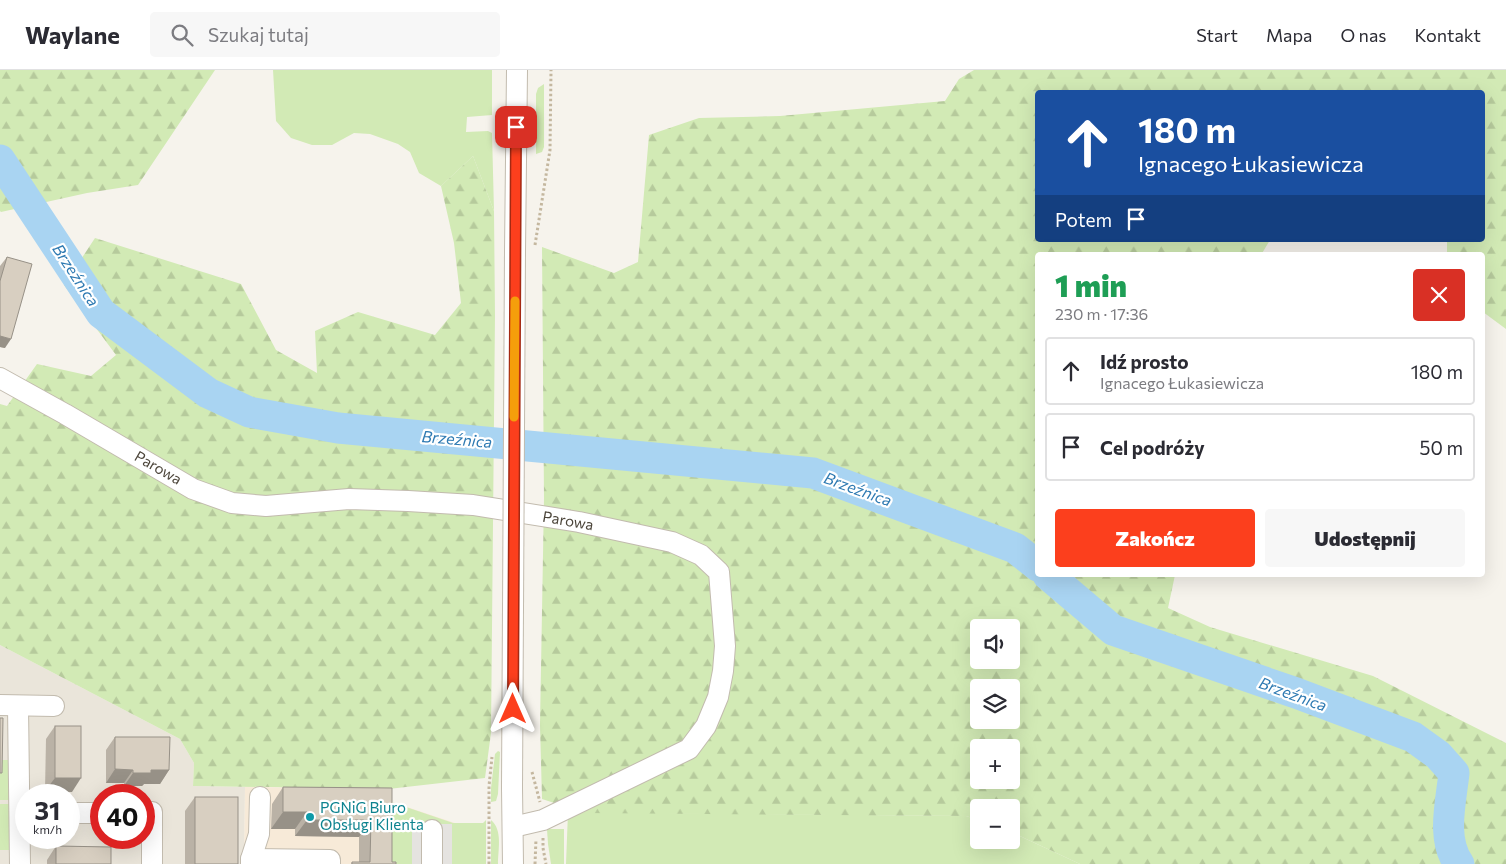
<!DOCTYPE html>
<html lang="pl">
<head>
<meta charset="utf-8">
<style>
  body { margin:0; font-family:Commissioner,sans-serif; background:#f7f7f7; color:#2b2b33; height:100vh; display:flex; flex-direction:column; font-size:19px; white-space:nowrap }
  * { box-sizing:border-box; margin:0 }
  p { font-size:16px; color:#7c7c81 }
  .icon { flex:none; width:28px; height:28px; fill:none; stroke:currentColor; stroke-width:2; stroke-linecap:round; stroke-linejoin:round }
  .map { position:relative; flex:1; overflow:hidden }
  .panel { position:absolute; left:1035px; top:182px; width:450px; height:325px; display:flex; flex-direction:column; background:#fff; border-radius:5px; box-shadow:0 5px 20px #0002 }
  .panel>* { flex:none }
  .banner { position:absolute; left:1035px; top:20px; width:450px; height:152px; border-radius:5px; box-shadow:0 5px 20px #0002; background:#1a4fa0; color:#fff; overflow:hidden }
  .buttons { position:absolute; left:970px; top:549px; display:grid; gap:10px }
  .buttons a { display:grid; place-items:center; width:50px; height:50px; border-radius:5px; background:#fff; box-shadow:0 5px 20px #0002; font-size:25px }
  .speed { position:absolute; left:15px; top:714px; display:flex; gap:10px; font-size:25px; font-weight:700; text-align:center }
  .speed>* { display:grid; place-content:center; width:65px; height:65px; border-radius:50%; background:#fff; box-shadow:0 5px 20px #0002; line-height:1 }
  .speed small { font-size:12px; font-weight:400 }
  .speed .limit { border:8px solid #d22; background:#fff; color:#111 }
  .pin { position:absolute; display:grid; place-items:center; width:42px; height:42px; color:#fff; margin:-21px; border-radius:10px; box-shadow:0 2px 8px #0006 }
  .me { position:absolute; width:55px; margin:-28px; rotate:0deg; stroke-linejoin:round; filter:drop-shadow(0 0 4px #0008) }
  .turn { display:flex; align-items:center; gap:18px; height:105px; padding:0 20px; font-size:22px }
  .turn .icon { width:65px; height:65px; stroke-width:2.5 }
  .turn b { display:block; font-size:35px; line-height:42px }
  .then { display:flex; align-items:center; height:48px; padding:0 20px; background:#0003; gap:10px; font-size:19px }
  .round { display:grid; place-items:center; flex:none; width:52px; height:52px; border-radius:5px; background:#f7f7f7 }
  .head { display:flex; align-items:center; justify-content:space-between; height:85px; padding:0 20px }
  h1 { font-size:30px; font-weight:800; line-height:38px; color:#1e9e55 }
  .primary-button { display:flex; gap:10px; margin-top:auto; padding:10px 20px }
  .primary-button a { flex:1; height:58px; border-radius:5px; background:#fc3f1d; color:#fff; font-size:20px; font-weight:800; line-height:58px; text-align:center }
  .primary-button a+a { background:#f7f7f7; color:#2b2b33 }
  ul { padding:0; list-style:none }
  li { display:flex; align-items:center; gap:15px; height:68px; margin:0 10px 8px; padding:0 10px; border:2px solid #e1e1e2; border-radius:5px }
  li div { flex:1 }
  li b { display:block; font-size:19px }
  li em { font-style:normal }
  header { display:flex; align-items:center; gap:30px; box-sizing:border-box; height:70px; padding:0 25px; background:#fff; border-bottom:1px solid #e1e1e2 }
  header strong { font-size:24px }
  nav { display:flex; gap:28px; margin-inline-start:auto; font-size:18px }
  .search { width:350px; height:45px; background:#f7f7f7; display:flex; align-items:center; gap:12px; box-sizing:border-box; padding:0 18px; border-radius:5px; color:#7c7c81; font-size:19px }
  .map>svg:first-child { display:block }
</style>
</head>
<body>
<header>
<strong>Waylane</strong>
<div class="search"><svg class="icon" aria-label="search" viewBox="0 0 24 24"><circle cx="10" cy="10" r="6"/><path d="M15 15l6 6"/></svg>Szukaj tutaj</div>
<nav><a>Start</a><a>Mapa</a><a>O nas</a><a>Kontakt</a></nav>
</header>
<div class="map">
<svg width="1506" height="794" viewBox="0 0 1506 794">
  <defs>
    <pattern id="forest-firs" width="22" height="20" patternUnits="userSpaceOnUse" patternTransform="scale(1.25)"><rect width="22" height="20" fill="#d2eab5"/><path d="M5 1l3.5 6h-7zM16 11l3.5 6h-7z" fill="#b6ca9c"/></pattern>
  </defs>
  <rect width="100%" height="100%" fill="#f6f3ec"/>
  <path fill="#eae5da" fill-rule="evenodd" d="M0,575L180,669L194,693L193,716L245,717L244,794H0ZM26,725H69V768H26ZM101,725H144V768H101Z"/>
  <polygon fill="#f7ead8" points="245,717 337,718 362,722 461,755 461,794 244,794"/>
  <g fill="#d2eab5">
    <polygon points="273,0 492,0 492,45 467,47 466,62 488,61 492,63 494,141 473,86 441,116 419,103 410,82 398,74 370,64 354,63 332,75 312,75 291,68 276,51"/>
    <polygon points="544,14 544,77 542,82 536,84 536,24 538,18"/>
    <polygon points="498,681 500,682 498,724 496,731 491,732 491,718 495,684"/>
    <rect x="0" y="690" width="9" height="40"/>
    <polygon points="362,722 453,753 483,753 486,750 486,794 452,794 452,754 412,755 412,794 380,794"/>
    <rect x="0" y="734" width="9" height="46"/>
    <polygon points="568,742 966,746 979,750 979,770 1011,770 1011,762 1080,794 566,794"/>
    <path d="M491,750C503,760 498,780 498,794H491Z"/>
    <polygon points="547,759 564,759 564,794 551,794 548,774"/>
  </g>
  <g fill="url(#forest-firs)" fill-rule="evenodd">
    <polygon points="0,0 215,0 138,115 87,123 1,142 0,141"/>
    <path d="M974,0H1506V259L1483,242L1482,185H1447V170H1482V22H1038V170H1270L1261,185H1038V505H1175L1168,538L1210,557L1373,606L1506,673V794H1080L1011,762V738H979V750L966,746L585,743L542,729L540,655L544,428L542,177L614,203L638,192L649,65L699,48L780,46L945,31L959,9ZM979,558H1011V590H979ZM979,618H1011V650H979ZM979,678H1011V710H979Z"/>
    <polygon points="473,86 494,141 495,245 491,663 485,708 362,722 337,718 193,716 194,693 180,669 0,575 0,334 7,336 37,294 91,306 116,285 64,215 95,168 241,214 276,280 317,303 315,261 358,242 435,265 461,233 454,173 441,116"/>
  </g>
  <rect fill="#e5e3e0" x="412" y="754" width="40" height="40"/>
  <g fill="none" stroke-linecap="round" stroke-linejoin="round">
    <g stroke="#a9d4f2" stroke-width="31">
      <polyline points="0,90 101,243 208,323 249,342 338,358 813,403 1015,478 1038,496"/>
      <path d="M1048,505L1113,560L1296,623L1413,667L1438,685L1454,703C1451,732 1441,769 1459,794"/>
    </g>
    <defs>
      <g id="minor">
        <polyline points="515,181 517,0"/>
        <polyline points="0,308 65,344 193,419 232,433 266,436 349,429 408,431 473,435 579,452 672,472 701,485 719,502 725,576 723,601 718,627 706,656 689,679 543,750 513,757"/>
        <polyline points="0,635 54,636"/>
        <polyline points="18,636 20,794"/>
        <polyline points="512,718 513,794"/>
        <polyline points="144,742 152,742 152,794"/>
        <polyline points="69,743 101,743"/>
        <polyline points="251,789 259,764 260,727"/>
        <polyline points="251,794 251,789 330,790 330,794"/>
        <polyline points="432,794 432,760"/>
      </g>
    </defs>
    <use href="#minor" stroke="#c2bbae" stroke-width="22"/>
    <g stroke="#c4b79f" stroke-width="3" stroke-dasharray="2.5 2.5" stroke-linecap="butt">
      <polyline points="535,175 550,80 551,0"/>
      <polyline points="532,702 540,732"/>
      <polyline points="543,768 543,778 546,794"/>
      <polyline points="489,794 489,716 492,687"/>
      <polyline points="535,794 536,769"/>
    </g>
    <use href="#minor" stroke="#fff" stroke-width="20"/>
    <defs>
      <polyline id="minor-bridge" points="512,718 515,181"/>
    </defs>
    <use href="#minor-bridge" stroke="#c2bbae" stroke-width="22" stroke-linecap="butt"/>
    <use href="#minor-bridge" stroke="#fff" stroke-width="20"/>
  </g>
  <g fill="#bab2a6">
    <polygon points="7,187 5,278 0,277 0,196"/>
    <polygon points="55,656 72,722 45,721 46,669"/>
    <polygon points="115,667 169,700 160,714 144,714 142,716 124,716 124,713 106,713 106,680"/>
    <polygon points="283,717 392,718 392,792 396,794 351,794 352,792 359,792 359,767 295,766 295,759 271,759 272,734"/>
    <polygon points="195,727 238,794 185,794 185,741"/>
    <polygon points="56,776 111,794 47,794 47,790"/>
  </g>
  <g fill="#979187">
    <polygon points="0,266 11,269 5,278 0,277"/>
    <polygon points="115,699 133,700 124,713 106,713"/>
    <polygon points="151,700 169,700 160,714 144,714 142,716 124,716 133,703"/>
    <polygon points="55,708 81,708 72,722 45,721"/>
    <polygon points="283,742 307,742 295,759 271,759"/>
    <polygon points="307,750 371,750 359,767 295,766"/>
  </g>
  <g fill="#d8cfc1" stroke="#979187">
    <polygon points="7,187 32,194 11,269 0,266 0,211"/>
    <polygon points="0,648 3,648 2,703 0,703"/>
    <rect x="55" y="656" width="26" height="52"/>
    <polygon points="115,667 170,667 169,700 151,700 151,703 133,703 133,700 115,699"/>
    <polygon points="283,717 392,718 392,792 396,792 396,794 352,794 352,792 370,792 371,750 307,750 307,742 283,742"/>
    <rect x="195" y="727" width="43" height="67"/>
    <polygon points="56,776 111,777 111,794 56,794"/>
  </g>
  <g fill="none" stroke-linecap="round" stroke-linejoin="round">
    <defs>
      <polyline id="route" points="513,639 516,57"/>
    </defs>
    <use href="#route" stroke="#a42913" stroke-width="12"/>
    <use href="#route" stroke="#fc3f1d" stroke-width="9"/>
    <polyline stroke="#f59e0b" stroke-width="9" points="514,347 515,231"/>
  </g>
  <circle fill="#0f9aa8" stroke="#fff" stroke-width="2" cx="310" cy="747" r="5"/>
  <g text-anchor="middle" stroke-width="4.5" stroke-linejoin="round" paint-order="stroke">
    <g font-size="15" fill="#4b4439" stroke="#fff">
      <text transform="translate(158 398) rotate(30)" y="5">Parowa</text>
      <text transform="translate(568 451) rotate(10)" y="5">Parowa</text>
    </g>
    <g font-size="15" fill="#0d838f" stroke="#fff" text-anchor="start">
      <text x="320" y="743">PGNiG Biuro<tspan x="320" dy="17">Obsługi Klienta</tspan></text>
    </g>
    <g font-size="16" font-style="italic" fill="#2e7ab2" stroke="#fff">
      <text transform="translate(76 205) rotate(57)" y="6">Brzeźnica</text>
      <text transform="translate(457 369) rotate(5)" y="6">Brzeźnica</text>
      <text transform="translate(858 419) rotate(20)" y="6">Brzeźnica</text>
      <text transform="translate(1293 624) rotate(20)" y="6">Brzeźnica</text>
    </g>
  </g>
</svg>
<div class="buttons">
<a><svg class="icon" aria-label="sound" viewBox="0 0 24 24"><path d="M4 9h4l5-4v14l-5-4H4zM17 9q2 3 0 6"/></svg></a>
<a><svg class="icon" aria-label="layers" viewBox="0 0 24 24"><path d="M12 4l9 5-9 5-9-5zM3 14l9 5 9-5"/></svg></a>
<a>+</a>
<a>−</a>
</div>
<div class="speed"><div>31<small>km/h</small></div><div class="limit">40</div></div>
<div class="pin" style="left:516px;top:57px;background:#d93025"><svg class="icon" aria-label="arrive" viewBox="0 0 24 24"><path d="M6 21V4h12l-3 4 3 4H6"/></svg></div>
<svg class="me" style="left:513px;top:639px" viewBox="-20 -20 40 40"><path d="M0-17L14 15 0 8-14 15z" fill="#fc3f1d" stroke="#fff" stroke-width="4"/></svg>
<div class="banner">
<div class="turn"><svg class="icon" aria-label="ahead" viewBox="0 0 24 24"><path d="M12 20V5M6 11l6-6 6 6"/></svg><div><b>180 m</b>Ignacego Łukasiewicza</div></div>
<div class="then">Potem<svg class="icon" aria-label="arrive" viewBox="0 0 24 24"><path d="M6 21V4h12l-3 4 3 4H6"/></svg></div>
</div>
<section class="panel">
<div class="head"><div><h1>1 min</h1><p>230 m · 17:36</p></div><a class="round" style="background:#d93025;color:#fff"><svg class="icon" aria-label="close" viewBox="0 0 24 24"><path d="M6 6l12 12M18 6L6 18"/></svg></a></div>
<ul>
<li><svg class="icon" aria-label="ahead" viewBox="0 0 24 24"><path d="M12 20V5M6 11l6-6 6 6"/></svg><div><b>Idź prosto</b><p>Ignacego Łukasiewicza</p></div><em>180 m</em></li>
<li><svg class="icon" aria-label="arrive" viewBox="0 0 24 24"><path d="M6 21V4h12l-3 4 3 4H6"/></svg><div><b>Cel podróży</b></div><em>50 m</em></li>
</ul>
<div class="primary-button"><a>Zakończ</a><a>Udostępnij</a></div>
</section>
</div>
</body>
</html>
